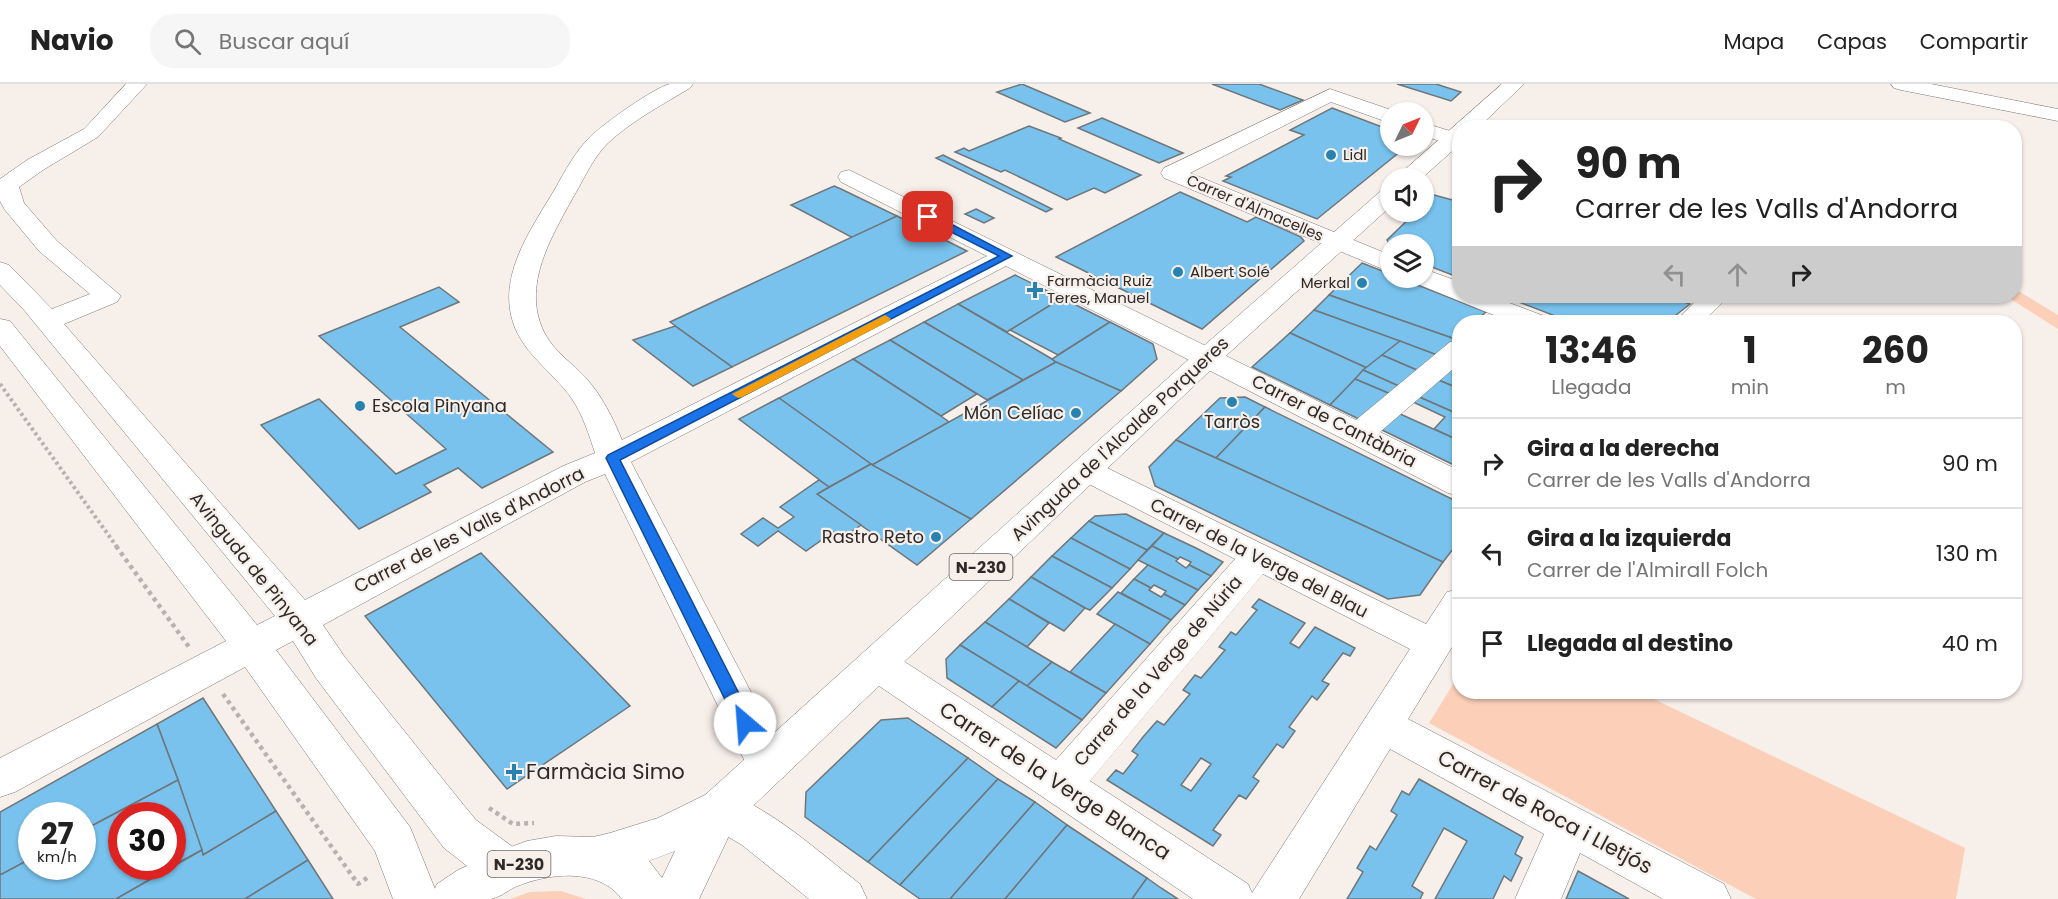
<!DOCTYPE html>
<html lang="es">
<head>
<meta charset="utf-8">
<style>
  body { margin:0; font-family:Poppins,sans-serif; background:#f6f6f6; color:#222; height:100vh; display:flex; flex-direction:column; font-size:22px; white-space:nowrap }
  * { box-sizing:border-box; margin:0 }
  p { font-size:20px; color:#767676 }
  .icon { flex:none; width:33px; height:33px; fill:none; stroke:currentColor; stroke-width:2; stroke-linecap:round; stroke-linejoin:round }
  .map { position:relative; flex:1; overflow:hidden }
  .side { position:absolute; left:1452px; top:231px; width:570px; height:384px; display:flex; flex-direction:column; background:#fff; border-radius:24px; box-shadow:0 2px 4px #0004 }
  .side>* { flex:none }
  .hud { position:absolute; left:1452px; top:36px; width:570px; height:183px; border-radius:24px; box-shadow:0 2px 4px #0004; background:#fff; color:#222; overflow:hidden }
  .needle { width:39px; rotate:47deg }
  .fabs { position:absolute; left:1380px; top:18px; display:grid; gap:12px }
  .fabs a { display:grid; place-items:center; width:54px; height:54px; border-radius:50%; background:#fff; box-shadow:0 2px 4px #0004; font-size:30px }
  .speed { position:absolute; left:18px; top:718px; display:flex; gap:12px; font-size:30px; font-weight:700; text-align:center }
  .speed>* { display:grid; place-content:center; width:78px; height:78px; border-radius:50%; background:#fff; box-shadow:0 2px 4px #0004; line-height:1 }
  .speed small { font-size:15px; font-weight:400 }
  .speed .limit { border:9px solid #d22; background:#fff; color:#111 }
  .pin { position:absolute; display:grid; place-items:center; width:51px; height:51px; color:#fff; margin:-26px; border-radius:12px; box-shadow:0 3px 9px #0006 }
  .me { position:absolute; width:66px; margin:-33px; rotate:333deg; stroke-linejoin:round; filter:drop-shadow(0 0 4px #0008) }
  .turn { display:flex; align-items:center; gap:21px; height:126px; padding:0 24px; font-size:27px }
  .turn .icon { width:78px; height:78px; stroke-width:2.5 }
  .turn b { display:block; font-size:42px; line-height:51px }
  .lanes { display:flex; align-items:center; height:57px; padding:0 24px; background:#0003; justify-content:center; gap:30px; direction:ltr }
  .lanes .off { opacity:.35 }
  .eta { display:flex; justify-content:space-evenly; align-items:center; height:102px; text-align:center }
  .eta b { font-size:36px; font-weight:700; line-height:42px }
  ul { padding:0; list-style:none }
  li { display:flex; align-items:center; gap:18px; height:90px; padding:0 24px; border-top:2px solid #e0e0e0 }
  li div { flex:1 }
  li b { display:block; font-size:22px }
  li em { font-style:normal }
  header { display:flex; align-items:center; gap:36px; box-sizing:border-box; height:84px; padding:0 30px; background:#fff; border-bottom:2px solid #e0e0e0 }
  header strong { font-size:28px }
  nav { display:flex; gap:33px; margin-inline-start:auto; font-size:21px }
  .search { width:420px; height:54px; background:#f6f6f6; display:flex; align-items:center; gap:15px; box-sizing:border-box; padding:0 21px; border-radius:24px; color:#767676; font-size:22px }
  .map>svg:first-child { display:block }
</style>
</head>
<body>
<header>
<strong>Navio</strong>
<div class="search"><svg class="icon" aria-label="search" viewBox="0 0 24 24"><circle cx="10" cy="10" r="6"/><path d="M15 15l6 6"/></svg>Buscar aquí</div>
<nav><a>Mapa</a><a>Capas</a><a>Compartir</a></nav>
</header>
<div class="map">
<svg width="2058" height="815" viewBox="0 0 2058 815">
  <rect width="100%" height="100%" fill="#f7efea"/>
  <g fill="#fbcfb8">
    <polygon points="2015,205 2058,231 2058,245 2006,212 2014,212"/>
    <polygon points="1459,591 1460,608 1639,608 1965,764 1956,815 1756,815 1429,639"/>
    <polygon points="561,807 586,815 510,815 530,808"/>
  </g>
  <g fill="#78c2ed" stroke="#6f767a" stroke-width="1.5" fill-rule="evenodd">
    <polygon points="1022,0 1090,29 1065,38 997,8"/>
    <polygon points="1212,0 1259,0 1303,16 1280,26"/>
    <polygon points="1397,0 1436,0 1461,8 1451,17"/>
    <polygon points="1332,24 1390,46 1390,62 1407,62 1317,135 1223,97 1231,93 1226,92 1304,51 1290,46"/>
    <polygon points="1102,34 1183,69 1159,79 1078,44"/>
    <polygon points="1029,42 1061,54 1059,55 1141,91 1105,109 1094,104 1067,116 1005,86 1001,88 955,68 964,64 969,67"/>
    <polygon points="943,71 1052,125 1046,128 936,74"/>
    <polygon points="834,102 841,105 897,132 853,154 791,121"/>
    <polygon points="1180,108 1247,138 1256,133 1301,153 1304,157 1202,245 1056,173"/>
    <polygon points="1434,111 1460,118 1460,194 1424,180 1424,160 1390,162 1387,156 1416,128 1424,128 1424,121"/>
    <polygon points="976,125 994,134 984,139 965,130"/>
    <polygon points="897,132 967,167 732,283 670,238"/>
    <polygon points="1362,179 1390,190 1390,194 1400,194 1486,228 1474,238 1460,238 1460,251 1455,255 1329,211"/>
    <polygon points="1015,191 1062,214 1007,248 958,220"/>
    <polygon points="439,203 459,218 400,243 553,368 482,404 458,384 424,401 431,408 359,445 261,341 319,315 396,390 446,365 319,252"/>
    <polygon points="1329,211 1455,255 1437,271 1314,226"/>
    <polygon points="1503,212 1666,212 1690,220 1667,238 1571,238"/>
    <polygon points="1062,214 1110,238 1058,271 1010,246"/>
    <polygon points="958,220 1052,275 1056,278 1023,296 924,238"/>
    <polygon points="1314,226 1400,257 1367,284 1290,249"/>
    <polygon points="924,238 1023,296 987,316 890,256"/>
    <polygon points="1110,238 1153,260 1157,275 1121,307 1060,281 1052,275"/>
    <polygon points="675,242 732,283 693,302 633,256"/>
    <polygon points="1290,249 1367,284 1330,321 1252,283"/>
    <polygon points="890,256 977,310 941,332 853,275"/>
    <polygon points="1400,257 1437,271 1419,287 1382,271"/>
    <polygon points="1382,271 1419,287 1401,303 1363,286"/>
    <polygon points="853,275 941,332 949,338 872,381 779,314"/>
    <polygon points="1056,278 1121,307 971,435 872,381"/>
    <polygon points="1451,282 1460,286 1460,305 1436,295"/>
    <polygon points="1363,286 1401,303 1393,311 1355,295"/>
    <polygon points="1355,295 1393,311 1363,337 1330,321"/>
    <polygon points="1436,295 1460,305 1460,331 1417,312"/>
    <polygon points="1417,312 1460,331 1460,357 1434,345 1445,333 1411,317"/>
    <polygon points="1245,313 1265,323 1216,374 1176,356 1220,314"/>
    <polygon points="779,314 871,380 829,403 739,335"/>
    <polygon points="1265,323 1458,418 1460,456 1443,478 1216,374"/>
    <polygon points="1398,329 1460,357 1460,384 1380,345"/>
    <polygon points="1176,356 1216,374 1443,478 1420,511 1388,515 1155,402 1149,383"/>
    <polygon points="871,380 872,381 971,435 917,481 817,410"/>
    <polygon points="819,396 829,403 817,410 861,441 843,454 833,448 806,467 778,447 758,462 741,450 763,434 778,444 794,433 780,423"/>
    <polygon points="1126,430 1164,449 1147,466 1089,437 1095,432"/>
    <polygon points="1089,437 1147,466 1130,485 1071,454"/>
    <polygon points="1164,449 1196,464 1223,478 1211,492 1189,481 1191,478 1180,473 1178,475 1152,462"/>
    <polygon points="1071,454 1130,485 1112,504 1052,472"/>
    <polygon points="1152,462 1178,475 1176,477 1186,484 1189,481 1211,492 1198,506 1138,476"/>
    <polygon points="481,469 630,622 507,705 365,532"/>
    <polygon points="1052,472 1112,504 1090,526 1085,524 1031,493"/>
    <polygon points="1148,481 1198,506 1185,521 1164,510 1166,507 1154,501 1151,504 1134,495"/>
    <polygon points="1031,493 1085,524 1064,547 1009,515"/>
    <polygon points="1134,495 1151,504 1149,506 1161,513 1164,510 1185,521 1171,536 1121,509"/>
    <polygon points="1118,508 1171,536 1150,560 1097,530"/>
    <polygon points="1009,515 1049,539 1027,563 985,538"/>
    <path d="M1259,515L1305,539L1290,559L1299,564L1315,543L1355,564L1350,572L1343,569L1322,597L1329,600L1317,616L1312,612L1289,643L1295,647L1283,664L1277,660L1253,693L1259,697L1246,715L1239,711L1213,746L1221,751L1213,762L1107,696L1116,686L1123,690L1138,671L1132,667L1143,653L1157,637L1164,641L1190,610L1183,606L1195,591L1201,594L1214,579L1225,566L1219,563L1231,548L1236,551L1257,526L1252,523ZM1201,674L1211,680L1191,707L1181,701Z"/>
    <polygon points="985,538 1027,563 1052,578 1027,602 960,561"/>
    <polygon points="1115,540 1150,560 1106,609 1070,588"/>
    <polygon points="960,561 1019,597 992,623 947,594 946,575"/>
    <polygon points="1052,578 1106,609 1082,636 1027,602"/>
    <polygon points="1019,597 1082,636 1056,664 992,623"/>
    <polygon points="203,614 276,727 203,771 178,696 157,640"/>
    <polygon points="908,634 968,674 868,778 805,733 806,708 881,636"/>
    <polygon points="157,640 178,696 82,747 82,732 32,732 32,774 0,791 0,728"/>
    <polygon points="968,674 998,695 900,801 868,778"/>
    <polygon points="998,695 1035,718 950,815 920,815 900,801"/>
    <polygon points="1419,695 1523,753 1515,770 1522,774 1511,797 1504,792 1493,815 1435,815 1467,757 1444,744 1412,802 1423,809 1420,815 1347,815 1363,788 1357,784 1370,762 1376,766 1397,731 1391,727 1402,707 1409,711"/>
    <polygon points="178,696 202,766 172,782 172,732 122,732 122,783 172,783 116,815 0,815 0,791 32,774 32,783 82,783 82,747"/>
    <polygon points="1035,718 1067,741 1005,815 950,815"/>
    <polygon points="276,727 308,776 245,815 116,815 202,766 203,771"/>
    <polygon points="1067,741 1147,794 1132,815 1005,815"/>
    <polygon points="308,776 333,815 245,815"/>
    <polygon points="1578,787 1629,815 1566,815"/>
    <polygon points="1147,794 1161,804 1178,815 1132,815"/>
  </g>
  <g fill="none" stroke-linecap="round" stroke-linejoin="round">
    <defs>
      <g id="minor">
        <path d="M126,0H147L98,53L43,86L19,103L24,119L57,157L121,212L117,218L64,240L305,516L563,382L595,369C589,351 583,331 572,315C552,286 519,268 511,231C501,186 533,142 555,105C565,87 575,68 590,53C603,40 655,3 670,0C677,0 686,0 693,0L690,4C662,21 631,37 607,60C593,74 585,93 575,110C552,152 520,202 545,250C554,267 573,280 586,294C602,312 613,334 622,356L987,172L841,98L838,93L841,88L849,86L1356,336L1450,258L1460,256V279L1380,348L1460,387V412L1448,409L1006,182L631,378L789,681L783,694L768,699L753,694L605,390L585,398L323,541L344,572L466,724L476,736L521,769L528,784L521,799L505,805L489,799L444,764L316,594L293,557L276,566L410,743L439,815H393L375,767L245,583L15,708L0,713V674L226,557L0,262V235L10,237L257,541L275,532L24,226L0,201V178L9,181L52,225L90,210L39,167L5,126L0,117V95L27,76L84,45Z"/>
        <polygon points="1891,0 1931,0 2058,25 2058,37 1901,6 1894,4"/>
        <polygon points="1330,5 1397,28 1390,28 1390,39 1331,18 1190,89 1390,171 1390,188 1164,94 1161,89 1164,84"/>
        <polygon points="1424,39 1460,50 1460,60 1452,61 1424,52"/>
        <polygon points="1424,185 1460,198 1460,212 1491,212 1544,232 1548,238 1511,238 1415,199 1411,194 1424,194"/>
        <polygon points="1701,212 1729,212 1703,238 1675,238"/>
        <path d="M1086,375L1097,379L1426,540L1447,508L1460,505V550L1408,635L1724,800L1731,815H1663L1580,769L1561,815H1515L1544,750L1390,665L1299,815H1193L863,591L858,580L863,569L877,565L891,569L1056,676L1235,475L1075,393L1070,386L1075,379ZM1263,490L1410,565L1252,809L1248,800L1090,697Z"/>
        <path d="M720,706C773,725 816,766 860,800L867,815H809L742,761L705,739L698,725L705,711Z"/>
      </g>
      <g id="major">
        <polygon points="1502,0 1524,0 1478,44 1460,44 1460,60 1422,94 1398,94 1401,89"/>
        <path d="M1390,104V123L1218,279L735,739L699,815H622C598,783 548,789 515,803C507,807 499,814 490,815C471,815 449,815 430,815L437,800L458,786L500,767L527,757L556,752L593,753L610,749L658,734L705,711L1198,267L1382,106ZM675,767L662,794L649,777Z"/>
      </g>
    </defs>
    <use href="#minor" stroke="#7e7773" stroke-width="1"/>
    <use href="#major" stroke="#7e7773" stroke-width="1"/>
    <polyline stroke="#b8b1ad" stroke-width="4" stroke-dasharray="3 3" stroke-linecap="butt" points="0,300 117,463"/>
    <g stroke="#b8b1ad" stroke-width="4.5" stroke-dasharray="4 4" stroke-linecap="butt">
      <polyline points="116,462 189,563"/>
      <polyline points="223,610 358,800 370,792"/>
      <polyline points="489,724 513,740 534,739"/>
    </g>
    <use href="#minor" fill="#fff" fill-rule="evenodd"/>
    <use href="#major" fill="#fff" fill-rule="evenodd"/>
  </g>
  <polygon fill="#1a73e8" stroke="#114b97" stroke-width="1.5" points="925,130 932,130 1012,172 620,376 754,639 751,644 745,646 739,644 606,374 608,371 999,172 925,135"/>
  <polygon fill="#f59e0b" points="885,231 891,235 889,237 742,313 738,314 732,310"/>
  <g fill="#2782b0" stroke="#f7efea" stroke-width="2">
    <circle cx="1331" cy="71" r="6"/>
    <circle cx="1178" cy="188" r="6"/>
    <circle cx="1362" cy="199" r="6"/>
    <path d="M1032 197h6v6h6v6h-6v6h-6v-6h-6v-6h6z"/>
    <circle cx="1232" cy="318" r="6"/>
    <circle cx="360" cy="322" r="6"/>
    <circle cx="1076" cy="329" r="6"/>
    <circle cx="936" cy="453" r="6"/>
    <path d="M511 679h6v6h6v6h-6v6h-6v-6h-6v-6h6z"/>
  </g>
  <g text-anchor="middle" stroke-width="4.5" stroke-linejoin="round" paint-order="stroke">
    <g font-size="15" fill="#2d2a28" stroke="#f7efea" text-anchor="start">
      <text x="1343" y="76">Lidl</text>
      <text x="1190" y="193">Albert Solé</text>
      <text x="1047" y="202">Farmàcia Ruiz<tspan x="1047" dy="17">Teres, Manuel</tspan></text>
      <text x="1350" y="204" text-anchor="end">Merkal</text>
    </g>
    <g font-size="15" fill="#2d2a28" stroke="#f7efea">
      <text transform="translate(1255 124) rotate(23)" y="5">Carrer d'Almacelles</text>
    </g>
    <g fill="#f7efea" stroke="#6a6562" stroke-width="1.5">
      <rect x="949.5" y="470" width="63" height="26" rx="4.5"/>
      <rect x="487.5" y="767" width="63" height="26" rx="4.5"/>
    </g>
    <g font-size="16" font-weight="bold" fill="#2d2a28">
      <text x="981" y="489">N-230</text>
      <text x="519" y="786">N-230</text>
    </g>
    <g font-size="18" fill="#2d2a28" stroke="#f7efea" text-anchor="end">
      <text x="372" y="328" text-anchor="start">Escola Pinyana</text>
      <text x="1064" y="335">Món Celíac</text>
      <text x="1232" y="344" text-anchor="middle">Tarròs</text>
      <text x="924" y="459">Rastro Reto</text>
    </g>
    <g font-size="18" fill="#2d2a28" stroke="#f7efea">
      <text transform="translate(1334 337) rotate(27)" y="6">Carrer de Cantàbria</text>
      <text transform="translate(1120 355) rotate(-43)" y="6">Avinguda de l'Alcalde Porqueres</text>
      <text transform="translate(469 446) rotate(-27)" y="6">Carrer de les Valls d'Andorra</text>
      <text transform="translate(1259 474) rotate(27)" y="6">Carrer de la Verge del Blau</text>
      <text transform="translate(254 485) rotate(51)" y="6">Avinguda de Pinyana</text>
      <text transform="translate(1158 587) rotate(-49)" y="6">Carrer de la Verge de Núria</text>
    </g>
    <g font-size="21" fill="#2d2a28" stroke="#f7efea" text-anchor="start">
      <text x="526" y="695">Farmàcia Simo</text>
    </g>
    <g font-size="21" fill="#2d2a28" stroke="#f7efea">
      <text transform="translate(1055 697) rotate(33)" y="7">Carrer de la Verge Blanca</text>
      <text transform="translate(1545 728) rotate(28)" y="7">Carrer de Roca i Lletjós</text>
    </g>
  </g>
</svg>
<div class="fabs">
<a><svg class="needle" viewBox="-14 -14 28 28"><path d="M0-13l5 13h-10z" fill="#e53935"/><path d="M0 13l5-13h-10z" fill="#767676"/></svg></a>
<a><svg class="icon" aria-label="sound" viewBox="0 0 24 24"><path d="M4 9h4l5-4v14l-5-4H4zM17 9q2 3 0 6"/></svg></a>
<a><svg class="icon" aria-label="layers" viewBox="0 0 24 24"><path d="M12 4l9 5-9 5-9-5zM3 14l9 5 9-5"/></svg></a>
</div>
<div class="speed"><div>27<small>km/h</small></div><div class="limit">30</div></div>
<div class="pin" style="left:928px;top:133px;background:#d93025"><svg class="icon" aria-label="arrive" viewBox="0 0 24 24"><path d="M6 21V4h12l-3 4 3 4H6"/></svg></div>
<svg class="me" style="left:745px;top:639px" viewBox="-20 -20 40 40"><circle r="19" fill="#fff"/><path d="M0-13L10 11 0 6-10 11z" fill="#1a73e8"/></svg>
<div class="hud">
<div class="turn"><svg class="icon" aria-label="right" viewBox="0 0 24 24"><path d="M7 20v-9h11M14 6l5 5-5 5"/></svg><div><b>90 m</b>Carrer de les Valls d'Andorra</div></div>
<div class="lanes"><svg class="icon off" aria-label="left" viewBox="0 0 24 24"><path d="M17 20v-9H6M10 6l-5 5 5 5"/></svg><svg class="icon off" aria-label="ahead" viewBox="0 0 24 24"><path d="M12 20V5M6 11l6-6 6 6"/></svg><svg class="icon" aria-label="right" viewBox="0 0 24 24"><path d="M7 20v-9h11M14 6l5 5-5 5"/></svg></div>
</div>
<section class="side">
<div class="eta">
<div><b>13:46</b><p>Llegada</p></div>
<div><b>1</b><p>min</p></div>
<div><b>260</b><p>m</p></div>
</div>
<ul>
<li><svg class="icon" aria-label="right" viewBox="0 0 24 24"><path d="M7 20v-9h11M14 6l5 5-5 5"/></svg><div><b>Gira a la derecha</b><p>Carrer de les Valls d'Andorra</p></div><em>90 m</em></li>
<li><svg class="icon" aria-label="left" viewBox="0 0 24 24"><path d="M17 20v-9H6M10 6l-5 5 5 5"/></svg><div><b>Gira a la izquierda</b><p>Carrer de l'Almirall Folch</p></div><em>130 m</em></li>
<li><svg class="icon" aria-label="arrive" viewBox="0 0 24 24"><path d="M6 21V4h12l-3 4 3 4H6"/></svg><div><b>Llegada al destino</b></div><em>40 m</em></li>
</ul>
</section>
</div>
</body>
</html>
